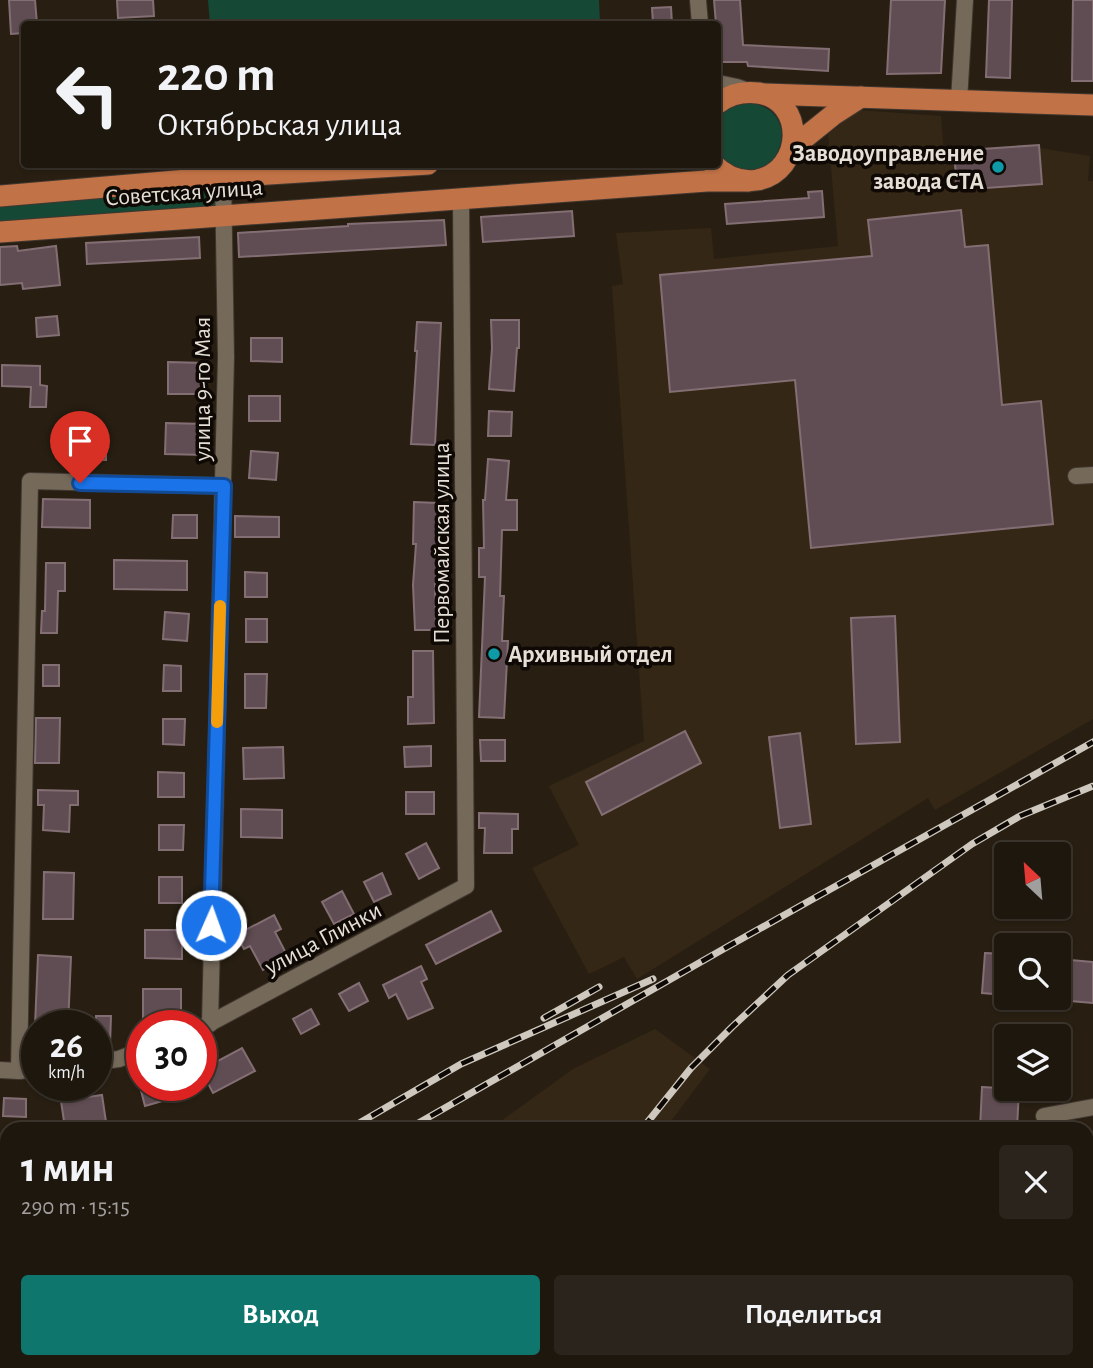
<!DOCTYPE html>
<html lang="ru">
<head>
<meta charset="utf-8">
<style>
  body { margin:0; font-family:"Alegreya Sans",sans-serif; background:#2b241c; color:#f1f3f6; height:100vh; display:flex; flex-direction:column; font-size:26px; white-space:nowrap }
  * { box-sizing:border-box; margin:0 }
  p { font-size:23px; color:#a19f9e }
  .icon { flex:none; width:38px; height:38px; fill:none; stroke:currentColor; stroke-width:2; stroke-linecap:round; stroke-linejoin:round }
  .map { position:relative; flex:1; overflow:hidden }
  .side { position:absolute; left:0px; top:1122px; width:1094px; height:247px; display:flex; flex-direction:column; background:#1e170e; border-radius:21px 21px 0 0; box-shadow:0 2px 5px #0004,0 0 0 2px #3c362e }
  .side>* { flex:none }
  .hud { position:absolute; left:21px; top:21px; width:700px; height:147px; border-radius:7px; box-shadow:0 2px 5px #0004,0 0 0 2px #3c362e; background:#1e170e; color:#f1f3f6; overflow:hidden }
  .needle { width:46px; rotate:334deg }
  .buttons { position:absolute; left:994px; top:842px; display:grid; gap:14px }
  .buttons a { display:grid; place-items:center; width:77px; height:77px; border-radius:7px; background:#1e170e; box-shadow:0 2px 5px #0004,0 0 0 2px #3c362e; font-size:35px }
  .speed { position:absolute; left:21px; top:1010px; display:flex; gap:14px; font-size:35px; font-weight:700; text-align:center }
  .speed>* { display:grid; place-content:center; width:91px; height:91px; border-radius:50%; background:#1e170e; box-shadow:0 2px 5px #0004,0 0 0 2px #3c362e; line-height:1 }
  .speed small { font-size:18px; font-weight:400 }
  .speed .limit { border:10px solid #d22; background:#fff; color:#111 }
  .pin { position:absolute; display:grid; place-items:center; width:60px; height:60px; color:#fff; margin:-72px -30px; border-radius:50% 50% 50% 0; rotate:-45deg; box-shadow:0 0 7px #0007 }
  .pin .icon { rotate:45deg }
  .me { position:absolute; width:77px; margin:-38px; rotate:2deg; stroke-linejoin:round; filter:drop-shadow(0 0 5px #0008) }
  .turn { display:flex; align-items:center; gap:24px; height:147px; padding:0 21px; font-size:32px }
  .turn .icon { width:91px; height:91px; stroke-width:2.5 }
  .turn b { display:block; font-size:49px; line-height:60px }
  .round { display:grid; place-items:center; flex:none; width:74px; height:74px; border-radius:7px; background:#2b241c }
  .summary { display:flex; align-items:center; justify-content:space-between; height:119px; padding:0 21px }
  h1 { font-size:42px; font-weight:700; line-height:52px }
  .action { display:flex; gap:14px; margin-top:auto; padding:14px 21px }
  .action a { flex:1; height:80px; border-radius:7px; background:#0f766e; color:#fff; font-size:28px; font-weight:700; line-height:80px; text-align:center }
  .action a+a { background:#2b241c; color:#f1f3f6 }
  .map>svg:first-child { display:block }
</style>
</head>
<body>
<div class="map">
<svg width="1093" height="1368" viewBox="0 0 1093 1368">
  <rect width="100%" height="100%" fill="#281f12"/>
  <g fill="#352715">
    <polygon points="857,110 941,116 944,155 1039,148 1090,156 1088,181 1093,181 1093,719 935,810 928,798 637,979 624,957 589,974 532,868 579,845 549,786 644,741 612,286 623,284 616,233 711,228 714,259 838,246 828,134"/>
    <polygon points="655,1029 710,1069 665,1129 490,1129 573,1069"/>
    <polygon points="308,1362 571,1362 570,1368 309,1368"/>
  </g>
  <g fill="#154935">
    <polygon points="208,0 599,0 600,24 210,24"/>
    <path d="M741,102C820,104 768,214 718,155V118L726,108Z"/>
    <polygon points="217,184 218,211 0,227 0,201"/>
  </g>
  <g fill="#604d53" stroke="#836e74" stroke-width="2">
    <polygon points="9,0 35,0 37,24 24,24 24,33 11,34"/>
    <polygon points="117,0 153,0 154,16 118,18"/>
    <polygon points="714,0 740,0 743,45 829,49 828,71 748,66 747,62 718,62 718,24 716,24"/>
    <polygon points="891,0 945,0 941,73 887,74"/>
    <polygon points="989,0 1012,0 1010,78 986,77"/>
    <polygon points="1073,0 1093,0 1093,81 1072,81"/>
    <polygon points="671,7 672,24 653,24 652,8"/>
    <polygon points="1039,145 1042,184 957,190 954,151"/>
    <polygon points="822,191 824,217 727,224 725,204 809,198 808,192"/>
    <polygon points="961,210 965,247 988,245 1002,405 1041,401 1053,524 811,548 795,380 670,392 660,275 872,256 868,220"/>
    <polygon points="572,211 574,236 483,242 481,217"/>
    <polygon points="444,220 446,245 239,257 238,233 348,226 348,224"/>
    <polygon points="199,237 200,258 87,264 86,243"/>
    <polygon points="17,246 18,251 56,246 60,285 23,289 22,283 0,285 0,247"/>
    <polygon points="57,316 59,335 37,337 36,318"/>
    <polygon points="491,320 519,320 519,348 517,348 514,391 489,389 492,348"/>
    <polygon points="417,322 441,323 435,445 411,444 417,351 415,351"/>
    <polygon points="251,338 282,338 282,362 251,361"/>
    <polygon points="168,362 206,363 206,394 168,394"/>
    <polygon points="2,365 40,366 40,385 47,386 46,407 30,407 31,387 2,386"/>
    <rect x="249" y="396" width="31" height="25"/>
    <polygon points="489,411 512,412 511,436 488,436"/>
    <polygon points="166,423 206,424 205,455 165,454"/>
    <polygon points="72,438 106,438 106,460 72,459"/>
    <polygon points="251,451 278,453 276,480 249,478"/>
    <polygon points="488,459 509,461 506,500 517,500 517,530 502,530 500,596 504,596 502,641 508,641 504,718 479,717 485,577 479,577 479,548 484,548 483,500 485,500"/>
    <polygon points="43,499 90,500 90,528 42,527"/>
    <polygon points="414,502 438,503 437,556 438,556 435,586 436,630 415,630 413,585 416,544 413,544"/>
    <polygon points="173,515 197,515 197,538 172,538"/>
    <polygon points="235,516 279,517 279,537 235,537"/>
    <polygon points="114,560 187,561 187,590 114,589"/>
    <polygon points="46,563 65,563 65,591 58,591 57,633 41,633 42,611 45,611"/>
    <polygon points="245,572 267,573 267,597 245,597"/>
    <polygon points="165,612 189,614 187,641 163,639"/>
    <polygon points="895,616 900,742 856,744 851,618"/>
    <rect x="246" y="619" width="21" height="23"/>
    <polygon points="413,651 433,651 434,723 408,724 408,697 413,697"/>
    <rect x="43" y="665" width="16" height="21"/>
    <polygon points="164,665 181,666 181,691 163,691"/>
    <polygon points="245,674 267,674 266,708 245,708"/>
    <polygon points="36,718 60,718 59,763 35,763"/>
    <polygon points="163,719 185,719 184,745 163,744"/>
    <polygon points="685,731 701,763 602,815 586,782"/>
    <polygon points="800,733 811,824 780,828 769,737"/>
    <polygon points="480,740 505,740 505,761 481,761"/>
    <polygon points="431,746 431,766 405,767 404,747"/>
    <polygon points="283,747 284,778 244,779 243,748"/>
    <polygon points="158,772 184,773 184,797 158,797"/>
    <polygon points="38,790 78,791 78,805 70,805 69,832 43,830 44,805 38,805"/>
    <rect x="406" y="792" width="28" height="22"/>
    <polygon points="241,809 282,810 282,838 241,837"/>
    <polygon points="479,813 518,814 518,829 512,829 512,853 484,853 485,828 479,828"/>
    <polygon points="159,825 184,825 183,850 159,850"/>
    <polygon points="426,843 439,868 419,879 406,854"/>
    <polygon points="44,872 74,873 73,919 43,919"/>
    <polygon points="382,873 391,894 374,902 364,882"/>
    <rect x="159" y="877" width="23" height="26"/>
    <polygon points="342,891 354,914 334,924 322,902"/>
    <polygon points="491,911 501,931 436,964 426,945"/>
    <polygon points="274,915 281,929 275,932 288,957 263,970 250,946 244,949 236,935"/>
    <polygon points="145,930 182,930 182,959 145,958"/>
    <polygon points="985,953 1006,954 1006,995 982,993"/>
    <polygon points="38,955 71,957 68,1026 35,1026"/>
    <polygon points="1059,959 1093,962 1093,1003 1059,1000"/>
    <polygon points="421,966 427,979 421,982 433,1008 408,1019 396,994 389,998 383,985"/>
    <polygon points="359,983 368,1001 349,1011 339,994"/>
    <rect x="143" y="989" width="38" height="30"/>
    <polygon points="311,1009 319,1024 301,1034 293,1019"/>
    <polygon points="96,1016 111,1016 110,1045 96,1045"/>
    <polygon points="242,1048 255,1071 213,1093 201,1070"/>
    <polygon points="146,1085 170,1085 173,1098 145,1106 140,1087"/>
    <polygon points="982,1087 1019,1089 1017,1129 980,1129"/>
    <polygon points="102,1095 106,1122 65,1128 61,1101"/>
    <polygon points="4,1098 26,1099 26,1117 3,1116"/>
  </g>
  <g fill="none" stroke-linecap="round" stroke-linejoin="round">
    <defs>
      <g id="minor">
        <polyline points="698,0 700,24"/>
        <polyline points="718,83 737,87 748,91"/>
        <polyline points="959,101 965,0"/>
        <polyline points="1076,476 1093,475"/>
        <polyline points="210,1024 226,357 223,177"/>
        <polyline points="201,1028 466,886 461,200"/>
        <polyline points="96,1062 119,1059 142,1050"/>
        <polyline points="0,1070 19,1071 37,1069"/>
        <polyline points="19,1071 30,481 224,486"/>
        <polyline points="1044,1116 1093,1107"/>
        <polyline points="1087,1146 1093,1140"/>
        <polyline points="940,1368 940,1362"/>
      </g>
      <g id="major">
        <polyline points="765,94 1093,105"/>
        <polyline points="792,148 833,115 861,97"/>
        <path d="M713,164C725,176 739,183 757,180C804,171 806,100 758,93C742,91 730,94 718,103"/>
        <polyline points="0,196 223,177 428,164"/>
        <polyline points="0,232 707,181 748,181"/>
      </g>
    </defs>
    <use href="#minor" stroke="#403730" stroke-width="18"/>
    <use href="#major" stroke="#403730" stroke-width="23"/>
    <use href="#minor" stroke="#75695a" stroke-width="16"/>
    <use href="#major" stroke="#c17246" stroke-width="21"/>
    <defs>
      <g id="rail">
        <polyline points="544,1018 599,987"/>
        <polyline points="349,1129 461,1064 653,979"/>
        <polyline points="408,1129 727,947 1093,742"/>
        <polyline points="642,1129 691,1068 732,1027 788,975 972,844 1020,816 1093,786"/>
        <polyline points="0,1224 7,1224"/>
        <polyline points="0,1367 9,1362"/>
        <polyline points="503,1368 505,1362"/>
      </g>
    </defs>
    <use href="#rail" stroke="#cec8be" stroke-width="7"/>
    <use href="#rail" stroke="#0e0905" stroke-width="4.5" stroke-dasharray="13" stroke-linecap="butt"/>
  </g>
  <g fill="none" stroke-linecap="round" stroke-linejoin="round">
    <defs>
      <polyline id="route" points="80,483 224,486 211,925"/>
    </defs>
    <use href="#route" stroke="#114b97" stroke-width="18"/>
    <use href="#route" stroke="#1a73e8" stroke-width="12"/>
    <polyline stroke="#f59e0b" stroke-width="12" points="217,722 220,606"/>
  </g>
  <g fill="#0f9aa8" stroke="#0e0905" stroke-width="2.5">
    <circle cx="998" cy="167" r="7"/>
    <circle cx="494" cy="654" r="7"/>
  </g>
  <g text-anchor="middle" stroke-width="7" stroke-linejoin="round" paint-order="stroke">
    <g font-size="24" font-weight="bold" fill="#e5dfd6" stroke="#0e0905" text-anchor="end">
      <text x="984" y="161">Заводоуправление<tspan x="984" dy="28">завода СТА</tspan></text>
      <text x="508" y="662" text-anchor="start">Архивный отдел</text>
    </g>
    <g font-size="24" fill="#e5dfd6" stroke="#0e0905">
      <text transform="translate(184 192) rotate(-4)" y="8">Советская улица</text>
      <text transform="translate(202 389) rotate(-90)" y="8">улица 9-го Мая</text>
      <text transform="translate(441 543) rotate(-90)" y="8">Первомайская улица</text>
      <text transform="translate(323 938) rotate(-28)" y="8">улица Глинки</text>
    </g>
  </g>
</svg>
<div class="buttons">
<a><svg class="needle" viewBox="-14 -14 28 28"><path d="M0-13l5 13h-10z" fill="#e53935"/><path d="M0 13l5-13h-10z" fill="#a19f9e"/></svg></a>
<a><svg class="icon" aria-label="search" viewBox="0 0 24 24"><circle cx="10" cy="10" r="6"/><path d="M15 15l6 6"/></svg></a>
<a><svg class="icon" aria-label="layers" viewBox="0 0 24 24"><path d="M12 4l9 5-9 5-9-5zM3 14l9 5 9-5"/></svg></a>
</div>
<div class="speed"><div>26<small>km/h</small></div><div class="limit">30</div></div>
<div class="pin" style="left:80px;top:483px;background:#d93025"><svg class="icon" aria-label="arrive" viewBox="0 0 24 24"><path d="M6 21V4h12l-3 4 3 4H6"/></svg></div>
<svg class="me" style="left:211px;top:925px" viewBox="-20 -20 40 40"><circle r="17" fill="#1a73e8" stroke="#fff" stroke-width="3"/><path d="M0-11L8 9 0 5-8 9z" fill="#fff"/></svg>
<div class="hud">
<div class="turn"><svg class="icon" aria-label="left" viewBox="0 0 24 24"><path d="M17 20v-9H6M10 6l-5 5 5 5"/></svg><div><b>220 m</b>Октябрьская улица</div></div>
</div>
<section class="side">
<div class="summary"><div><h1>1 мин</h1><p>290 m · 15:15</p></div><a class="round"><svg class="icon" aria-label="close" viewBox="0 0 24 24"><path d="M6 6l12 12M18 6L6 18"/></svg></a></div>
<div class="action"><a>Выход</a><a>Поделиться</a></div>
</section>
</div>
</body>
</html>
